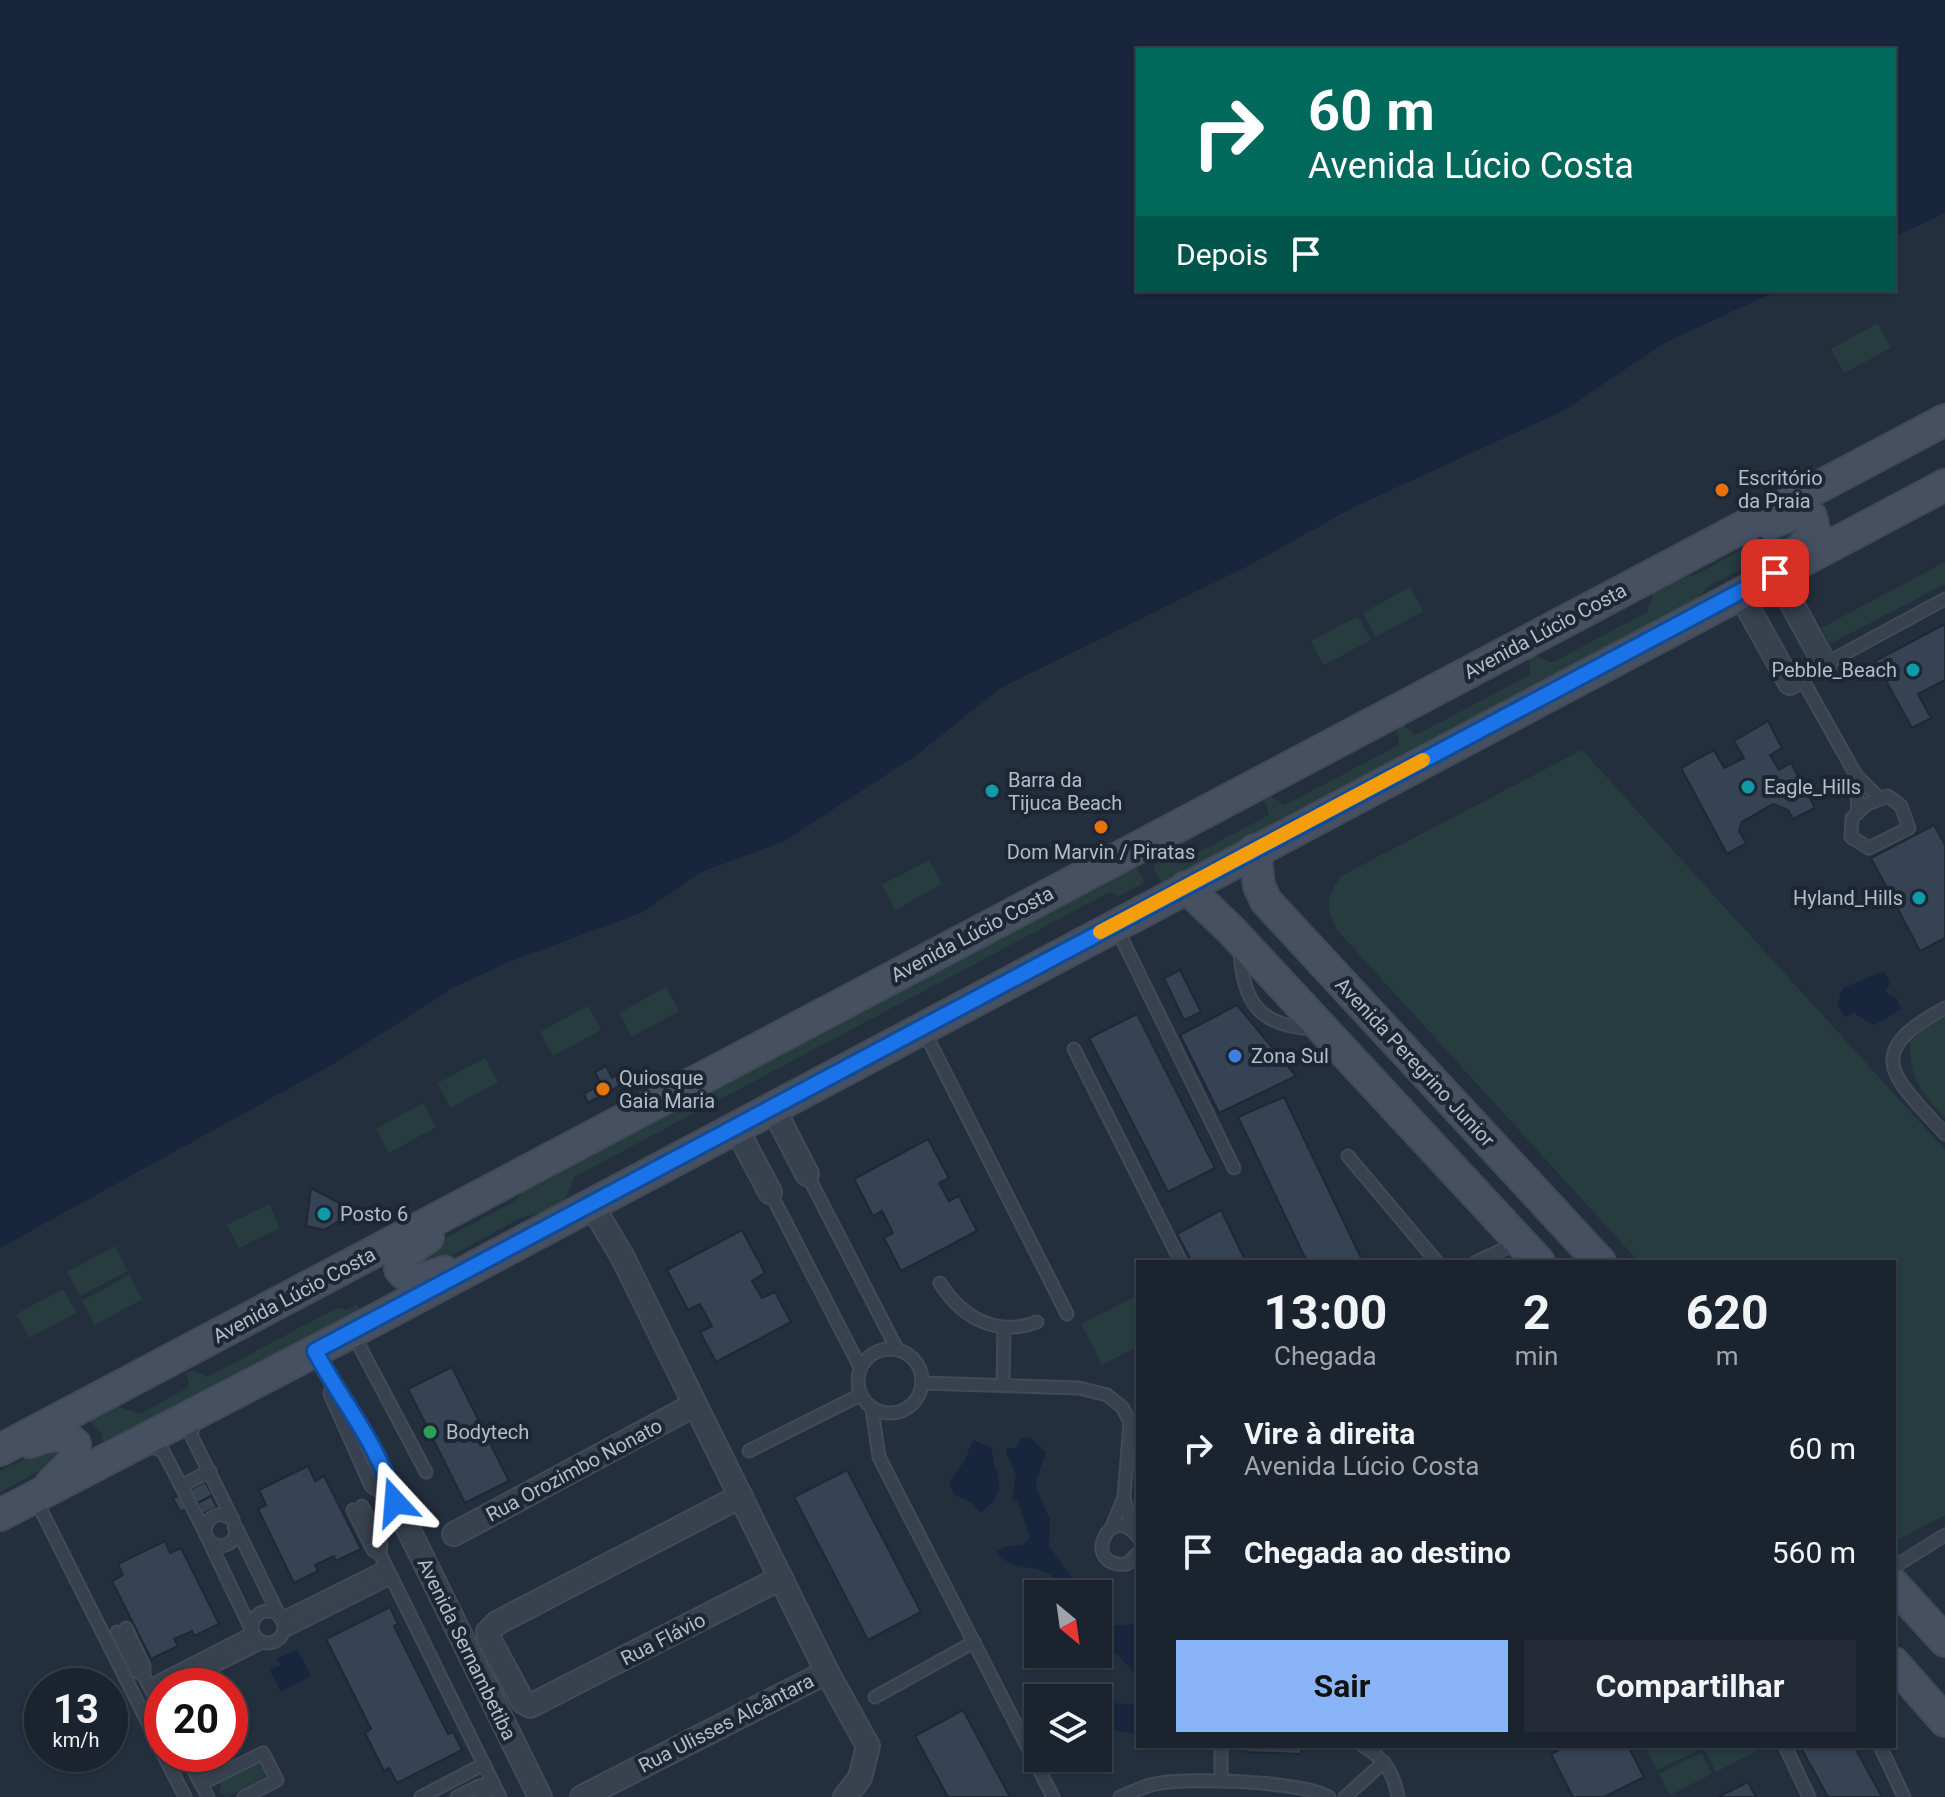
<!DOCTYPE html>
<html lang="pt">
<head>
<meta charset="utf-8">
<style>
  body { margin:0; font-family:Roboto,sans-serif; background:#242b36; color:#f1f3f6; height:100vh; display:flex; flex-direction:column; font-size:30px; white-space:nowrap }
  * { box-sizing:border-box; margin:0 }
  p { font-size:26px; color:#a0a4aa }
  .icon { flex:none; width:44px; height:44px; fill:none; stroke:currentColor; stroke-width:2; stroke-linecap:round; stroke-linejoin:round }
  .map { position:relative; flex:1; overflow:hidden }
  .sheet { position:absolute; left:1136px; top:1260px; width:760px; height:488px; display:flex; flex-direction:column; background:#1b232e; border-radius:0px; box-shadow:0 2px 6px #0004,0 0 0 2px #39404a }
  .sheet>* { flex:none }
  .hud { position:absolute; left:1136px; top:48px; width:760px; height:244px; border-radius:0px; box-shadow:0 2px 6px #0004,0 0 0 2px #39404a; background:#00695c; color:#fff; overflow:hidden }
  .needle { width:52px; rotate:151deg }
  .buttons { position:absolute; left:1024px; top:1580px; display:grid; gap:16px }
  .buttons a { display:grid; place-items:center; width:88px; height:88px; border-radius:0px; background:#1b232e; box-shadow:0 2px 6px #0004,0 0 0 2px #39404a; font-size:40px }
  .speed { position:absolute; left:24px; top:1668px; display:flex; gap:16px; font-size:40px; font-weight:700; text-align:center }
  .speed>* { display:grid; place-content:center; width:104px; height:104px; border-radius:50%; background:#1b232e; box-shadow:0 2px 6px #0004,0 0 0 2px #39404a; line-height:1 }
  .speed small { font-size:20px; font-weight:400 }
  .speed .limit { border:12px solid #d22; background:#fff; color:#111 }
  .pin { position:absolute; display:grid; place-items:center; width:68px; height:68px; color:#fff; margin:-34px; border-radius:16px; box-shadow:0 4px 12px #0006 }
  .me { position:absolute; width:88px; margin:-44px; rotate:341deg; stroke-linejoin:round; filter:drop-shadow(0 0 6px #0008) }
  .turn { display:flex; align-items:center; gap:28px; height:168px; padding:0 40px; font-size:36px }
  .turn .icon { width:104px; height:104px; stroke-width:2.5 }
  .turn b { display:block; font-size:56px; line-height:68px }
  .then { display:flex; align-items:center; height:76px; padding:0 40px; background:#0003; gap:16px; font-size:30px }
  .eta { display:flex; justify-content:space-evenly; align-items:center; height:136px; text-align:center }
  .eta b { font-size:48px; font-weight:700; line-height:56px }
  .primary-button { display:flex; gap:16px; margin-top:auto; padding:16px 40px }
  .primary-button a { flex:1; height:92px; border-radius:0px; background:#8ab4f8; color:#111; font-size:32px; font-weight:700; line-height:92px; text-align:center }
  .primary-button a+a { background:#242b36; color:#f1f3f6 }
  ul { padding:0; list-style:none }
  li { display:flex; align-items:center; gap:24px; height:104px; padding:0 40px }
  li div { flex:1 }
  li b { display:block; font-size:30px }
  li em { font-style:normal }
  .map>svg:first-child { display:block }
</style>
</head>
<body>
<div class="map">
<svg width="1945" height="1797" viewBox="0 0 1945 1797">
  <rect width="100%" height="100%" fill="#242f3e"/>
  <g fill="#263c3f">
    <polygon points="1878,323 1891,348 1844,373 1831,349"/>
    <polygon points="1795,521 1804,537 1709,586 1686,609 1163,885 1153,868 1155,864 1171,856 1182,861 1269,815 1264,799 1270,796 1285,805 1399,745 1396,728 1403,725 1416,735 1530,675 1529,658 1535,655 1552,663 1647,612 1656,585 1697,574"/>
    <polygon points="1945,562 1945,584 1830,644 1821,628"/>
    <polygon points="1410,587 1423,611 1376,637 1363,613"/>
    <polygon points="1358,616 1371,640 1324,665 1311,641"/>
    <path d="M1582,750L1945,1150V1515L1894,1542V1262H1639L1337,930C1325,905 1326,898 1341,876Z"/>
    <polygon points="929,860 942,884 895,910 882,885"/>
    <polygon points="1134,863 1144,881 1142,884 1119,896 1110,892 574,1177 564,1203 545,1212 520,1218 422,1272 416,1271 411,1257 513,1202 533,1182"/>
    <polygon points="666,987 679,1011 632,1037 619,1013"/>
    <polygon points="588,1006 601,1030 553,1056 540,1032"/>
    <path d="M1945,1016V1118C1920,1090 1910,1080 1910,1042L1926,1026Z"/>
    <polygon points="485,1058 498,1082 450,1108 438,1083"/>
    <polygon points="423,1103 436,1127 389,1153 376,1129"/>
    <polygon points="269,1204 280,1228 239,1248 227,1225"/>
    <polygon points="115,1246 128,1271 80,1296 67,1272"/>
    <polygon points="129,1275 142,1299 95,1325 82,1301"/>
    <polygon points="63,1289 76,1313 29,1338 16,1314"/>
    <polygon points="1138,1295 1138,1346 1102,1365 1081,1324"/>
    <polygon points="356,1305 363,1311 104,1449 102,1434 87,1419 113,1405 140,1414 189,1387 186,1373 193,1370 207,1377 337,1308 347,1310"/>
    <polygon points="60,1442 62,1459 0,1492 0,1471"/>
    <polygon points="1645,1746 1697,1746 1699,1750 1657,1770"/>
    <polygon points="1703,1746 1755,1746 1757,1751 1716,1772"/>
    <polygon points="1701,1753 1712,1774 1670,1795 1659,1774"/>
    <polygon points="257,1763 266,1771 263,1779 227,1797 220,1793 221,1781"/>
  </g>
  <g fill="#17263c">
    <polygon points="0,0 1945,0 1945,213 1894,237 1894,50 1138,50 1138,290 1779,290 1666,342 1565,410 1352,508 1252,564 999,689 918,754 785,841 701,872 643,912 506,963 453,988 337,1062 0,1248"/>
    <polygon points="1884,971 1890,984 1885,992 1897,999 1901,1009 1874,1025 1854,1013 1845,1017 1837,1004 1843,988"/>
    <path d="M1029,1437L1046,1452L1036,1481L1037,1491L1050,1519L1049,1546L1084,1594H1068C1046,1555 1017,1578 996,1552L1006,1546L1023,1545L1030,1537L1018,1502L1012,1500L1016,1474L1006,1453L1007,1448H1015L1022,1438Z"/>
    <path d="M973,1440L992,1448C993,1480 1014,1485 981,1513L970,1502L954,1494L949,1482L964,1462Z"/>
    <polygon points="1098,1621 1112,1626 1138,1624 1138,1677 1117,1654 1098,1650"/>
    <polygon points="297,1649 311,1676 281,1692 270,1670 280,1665 277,1659"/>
    <polygon points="1098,1703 1138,1704 1138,1734 1115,1730 1098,1736"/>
  </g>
  <g fill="#364354" stroke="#1f2835" stroke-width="2">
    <polygon points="1945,624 1945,680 1918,694 1931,718 1912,728 1875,661"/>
    <polygon points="1768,721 1782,748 1770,755 1779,770 1791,763 1815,808 1793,819 1788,810 1773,804 1742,822 1739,831 1746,843 1727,854 1681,768 1714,750 1724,768 1744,758 1734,741"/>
    <polygon points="1934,825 1945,845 1945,938 1920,951 1871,858"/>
    <polygon points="1180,970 1201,1012 1184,1020 1164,978"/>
    <polygon points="1237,1005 1296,1076 1219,1113 1180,1035"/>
    <polygon points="1137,1014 1215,1168 1168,1192 1089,1038"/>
    <polygon points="606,1066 612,1078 623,1072 628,1081 588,1103 584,1094 601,1084 595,1072"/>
    <polygon points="1284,1097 1363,1262 1307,1262 1238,1117"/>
    <polygon points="928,1139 949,1178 939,1183 949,1201 959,1196 977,1231 901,1271 884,1238 893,1233 882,1211 873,1216 854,1179"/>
    <polygon points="311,1188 345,1206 339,1221 324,1230 306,1226"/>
    <polygon points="1221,1210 1246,1262 1192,1262 1177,1234"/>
    <polygon points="742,1230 765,1273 752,1281 762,1298 775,1292 791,1322 716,1362 700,1332 712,1326 700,1304 688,1310 667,1270"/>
    <polygon points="452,1367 509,1481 465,1503 408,1389"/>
    <polygon points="370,1455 381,1475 374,1479 363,1458"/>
    <polygon points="308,1466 315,1481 324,1476 361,1549 336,1561 334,1556 315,1565 318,1571 294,1583 258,1509 266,1505 259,1490"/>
    <polygon points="847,1470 921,1612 868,1640 794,1497"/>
    <polygon points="205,1482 213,1495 180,1512 173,1498"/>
    <polygon points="211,1496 217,1507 203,1514 198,1503"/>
    <polygon points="165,1541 170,1553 181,1548 219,1624 194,1636 192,1631 174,1639 178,1646 151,1659 112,1581 123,1575 118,1564"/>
    <polygon points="390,1607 398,1624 394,1626 448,1734 453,1732 462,1750 397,1783 389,1768 384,1771 365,1733 371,1729 326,1639"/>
    <polygon points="963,1710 1010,1797 948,1797 915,1736"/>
    <polygon points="1246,1746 1301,1746 1301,1754 1246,1752"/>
    <polygon points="1566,1746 1628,1746 1644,1777 1604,1797 1573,1797 1551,1754"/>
    <polygon points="1800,1746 1854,1746 1882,1797 1828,1797"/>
    <polygon points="1748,1782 1756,1797 1718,1797"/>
  </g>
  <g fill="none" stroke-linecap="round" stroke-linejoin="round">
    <defs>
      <g id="lane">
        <polyline points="1801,677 1856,775"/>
        <polyline points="1790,683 1945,599"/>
        <polygon points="1888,796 1901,806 1909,828 1869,848 1851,837 1852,818 1867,804"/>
        <polyline points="1858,813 1856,775 1880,799"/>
        <polyline points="1117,929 1234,1168"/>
        <path d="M1240,949C1242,1003 1260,1027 1315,1029"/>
        <path d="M1945,1008C1859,1054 1894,1077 1945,1134"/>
        <polyline points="924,1031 1067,1314"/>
        <polyline points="1074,1049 1181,1262"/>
        <polyline points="1348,1156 1437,1262"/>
        <polyline points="807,1174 897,1349"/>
        <polyline points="770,1192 860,1367"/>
        <polyline points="1476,1262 1517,1243"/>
        <path d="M940,1283C962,1318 997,1337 1037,1322"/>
        <polyline points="352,1332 426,1472"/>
        <circle cx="890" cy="1381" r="32"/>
        <polyline points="316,1352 372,1444 388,1478 395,1502 371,1486 330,1394 332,1383"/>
        <polyline points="922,1383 1079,1388 1107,1395 1122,1407 1130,1422 1124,1497"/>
        <polyline points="1003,1384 1004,1329"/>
        <polyline points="872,1409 879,1457 1053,1797"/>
        <polyline points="195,1420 191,1435 233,1520"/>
        <polyline points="144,1444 163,1451 205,1532"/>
        <polyline points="749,1451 860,1395"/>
        <polyline points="181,1486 210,1471"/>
        <polyline points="35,1498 162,1751"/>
        <polyline points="353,1510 373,1550 380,1554 381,1545 362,1506"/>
        <polyline points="237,1529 281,1619 386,1567"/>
        <polyline points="1111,1529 1124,1497 1132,1530"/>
        <path d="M1138,1537C1110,1499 1079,1569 1127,1564L1138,1553"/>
        <polyline points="380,1554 500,1797"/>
        <polyline points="1894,1567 1945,1535"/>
        <circle cx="268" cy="1627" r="16"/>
        <polyline points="284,1631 392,1577"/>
        <polyline points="117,1632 136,1671 144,1676 144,1666 126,1628"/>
        <polyline points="146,1680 162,1710"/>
        <path d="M150,1686L253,1633L205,1533C206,1516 220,1509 233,1520L236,1534C231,1546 221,1549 210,1542"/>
        <polyline points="174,1686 262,1642"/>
        <polyline points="875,1697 974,1642"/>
        <path d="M1363,1746C1384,1758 1394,1773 1398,1797"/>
        <polyline points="1785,1746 1809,1797"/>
        <polyline points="1880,1746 1904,1797"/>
        <polyline points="163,1754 185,1797"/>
        <polyline points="185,1754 208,1797"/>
        <polyline points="1221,1781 1221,1746"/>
        <polyline points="201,1784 263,1753 277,1780 244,1797"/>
        <polyline points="421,1797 484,1764"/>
        <polyline points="457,1797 479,1786 494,1784 481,1797"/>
        <path d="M1120,1797C1131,1793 1143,1786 1155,1784C1190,1777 1299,1781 1329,1797"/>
        <polyline points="1345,1797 1384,1762"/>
      </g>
      <g id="street">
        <polyline points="1775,573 1825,664"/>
        <polyline points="1739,592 1790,683"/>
        <polyline points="772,1106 807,1174"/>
        <polyline points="735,1126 770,1192"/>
        <polyline points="591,1204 622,1256 827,1672 868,1746 860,1778 845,1797"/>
        <polyline points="741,1496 497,1623 488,1632 489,1639 523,1702 530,1706 781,1578"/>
        <polyline points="395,1502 540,1797"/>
        <polyline points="454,1534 694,1405"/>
        <polyline points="582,1797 827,1672"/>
      </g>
      <g id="secondary">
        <polyline points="1770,523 1796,513 1811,517 1815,534 1791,559"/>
        <polyline points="1255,850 1259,886 1266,901 1600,1262"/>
        <polyline points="1186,887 1231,930 1539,1262"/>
        <path d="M428,1237L402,1255L400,1269C412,1286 428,1277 445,1272"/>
        <path d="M29,1442C47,1436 59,1430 75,1444L74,1461L51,1484"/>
        <polyline points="0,1450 1945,420"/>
        <polyline points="0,1515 352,1332 1945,485"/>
        <polyline points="1894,1585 1945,1641"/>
        <polyline points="1894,1663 1945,1721"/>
      </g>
    </defs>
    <use href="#lane" stroke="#414a57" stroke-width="15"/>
    <use href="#street" stroke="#414a57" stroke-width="26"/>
    <use href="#secondary" stroke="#414a57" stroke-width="34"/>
    <use href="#lane" stroke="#38414e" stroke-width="11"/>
    <use href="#street" stroke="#38414e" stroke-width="22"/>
    <use href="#secondary" stroke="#465061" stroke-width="30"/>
  </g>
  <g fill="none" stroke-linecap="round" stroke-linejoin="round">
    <defs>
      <path id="route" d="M395,1502C379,1444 341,1401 315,1351L1775,573"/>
    </defs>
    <use href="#route" stroke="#114b97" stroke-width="20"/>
    <use href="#route" stroke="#1a73e8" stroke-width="14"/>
    <polyline stroke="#f59e0b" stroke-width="14" points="1100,932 1423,760"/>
  </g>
  <g fill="#e8710a" stroke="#1d2633" stroke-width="3">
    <circle cx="1722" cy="490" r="8"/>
    <circle cx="1101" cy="827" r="8"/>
    <circle cx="603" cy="1089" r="8"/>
  </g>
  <g fill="#0f9aa8" stroke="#1d2633" stroke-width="3">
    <circle cx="1913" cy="670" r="8"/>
    <circle cx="1748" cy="787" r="8"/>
    <circle cx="992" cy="791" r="8"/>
    <circle cx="1919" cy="898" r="8"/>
    <circle cx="324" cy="1214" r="8"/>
  </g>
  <circle fill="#3f7fe0" stroke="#1d2633" stroke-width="3" cx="1235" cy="1056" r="8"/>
  <circle fill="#2e9e5b" stroke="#1d2633" stroke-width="3" cx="430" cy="1432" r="8"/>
  <g text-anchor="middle" stroke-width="8" stroke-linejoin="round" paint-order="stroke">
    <g font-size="20" fill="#b4bcc9" stroke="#1d2633" text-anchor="start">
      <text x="1738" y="485">Escritório<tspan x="1738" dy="23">da Praia</tspan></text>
      <text x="1897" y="677" text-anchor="end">Pebble_Beach</text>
      <text x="1008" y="787">Barra da<tspan x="1008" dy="23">Tijuca Beach</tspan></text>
      <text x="1764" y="794">Eagle_Hills</text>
      <text x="1101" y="859" text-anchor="middle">Dom Marvin / Piratas</text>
      <text x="1903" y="905" text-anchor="end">Hyland_Hills</text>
      <text x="1251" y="1063">Zona Sul</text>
      <text x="619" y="1085">Quiosque<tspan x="619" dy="23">Gaia Maria</tspan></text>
      <text x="340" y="1221">Posto 6</text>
      <text x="446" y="1439">Bodytech</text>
    </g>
    <g font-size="20" fill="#b4bcc9" stroke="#1d2633">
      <text transform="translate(1545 631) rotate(-28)" y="7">Avenida Lúcio Costa</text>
      <text transform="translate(972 934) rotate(-28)" y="7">Avenida Lúcio Costa</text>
      <text transform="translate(1415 1062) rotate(47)" y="7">Avenida Peregrino Junior</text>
      <text transform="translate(294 1295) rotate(-28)" y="7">Avenida Lúcio Costa</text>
      <text transform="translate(574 1470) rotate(-28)" y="7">Rua Orozimbo Nonato</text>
      <text transform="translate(663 1639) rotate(-27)" y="7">Rua Flávio</text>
      <text transform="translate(467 1649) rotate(64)" y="7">Avenida Sernambetiba</text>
      <text transform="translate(726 1723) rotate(-27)" y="7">Rua Ulisses Alcântara</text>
    </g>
  </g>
</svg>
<div class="buttons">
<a><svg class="needle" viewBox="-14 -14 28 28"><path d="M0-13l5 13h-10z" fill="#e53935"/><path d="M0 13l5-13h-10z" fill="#a0a4aa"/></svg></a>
<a><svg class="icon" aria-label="layers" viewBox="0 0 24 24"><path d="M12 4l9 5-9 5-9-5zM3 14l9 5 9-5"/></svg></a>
</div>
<div class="speed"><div>13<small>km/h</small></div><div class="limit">20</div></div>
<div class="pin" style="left:1775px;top:573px;background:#d93025"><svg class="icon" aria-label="arrive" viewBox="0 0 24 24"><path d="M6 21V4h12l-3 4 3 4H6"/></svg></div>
<svg class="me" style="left:395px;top:1502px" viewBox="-20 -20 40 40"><path d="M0-17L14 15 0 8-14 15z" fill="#1a73e8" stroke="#fff" stroke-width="4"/></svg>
<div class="hud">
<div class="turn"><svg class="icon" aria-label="right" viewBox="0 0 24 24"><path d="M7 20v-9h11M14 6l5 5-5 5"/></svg><div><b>60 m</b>Avenida Lúcio Costa</div></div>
<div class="then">Depois<svg class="icon" aria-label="arrive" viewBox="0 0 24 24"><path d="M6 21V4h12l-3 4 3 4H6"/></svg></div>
</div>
<section class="sheet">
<div class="eta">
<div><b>13:00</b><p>Chegada</p></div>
<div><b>2</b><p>min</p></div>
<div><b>620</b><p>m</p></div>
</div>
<ul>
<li><svg class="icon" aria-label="right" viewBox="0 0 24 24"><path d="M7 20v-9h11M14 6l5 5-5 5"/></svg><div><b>Vire à direita</b><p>Avenida Lúcio Costa</p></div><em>60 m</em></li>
<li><svg class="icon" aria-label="arrive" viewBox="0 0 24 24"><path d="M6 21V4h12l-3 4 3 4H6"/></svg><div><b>Chegada ao destino</b></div><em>560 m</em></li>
</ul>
<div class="primary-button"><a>Sair</a><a>Compartilhar</a></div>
</section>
</div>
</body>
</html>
